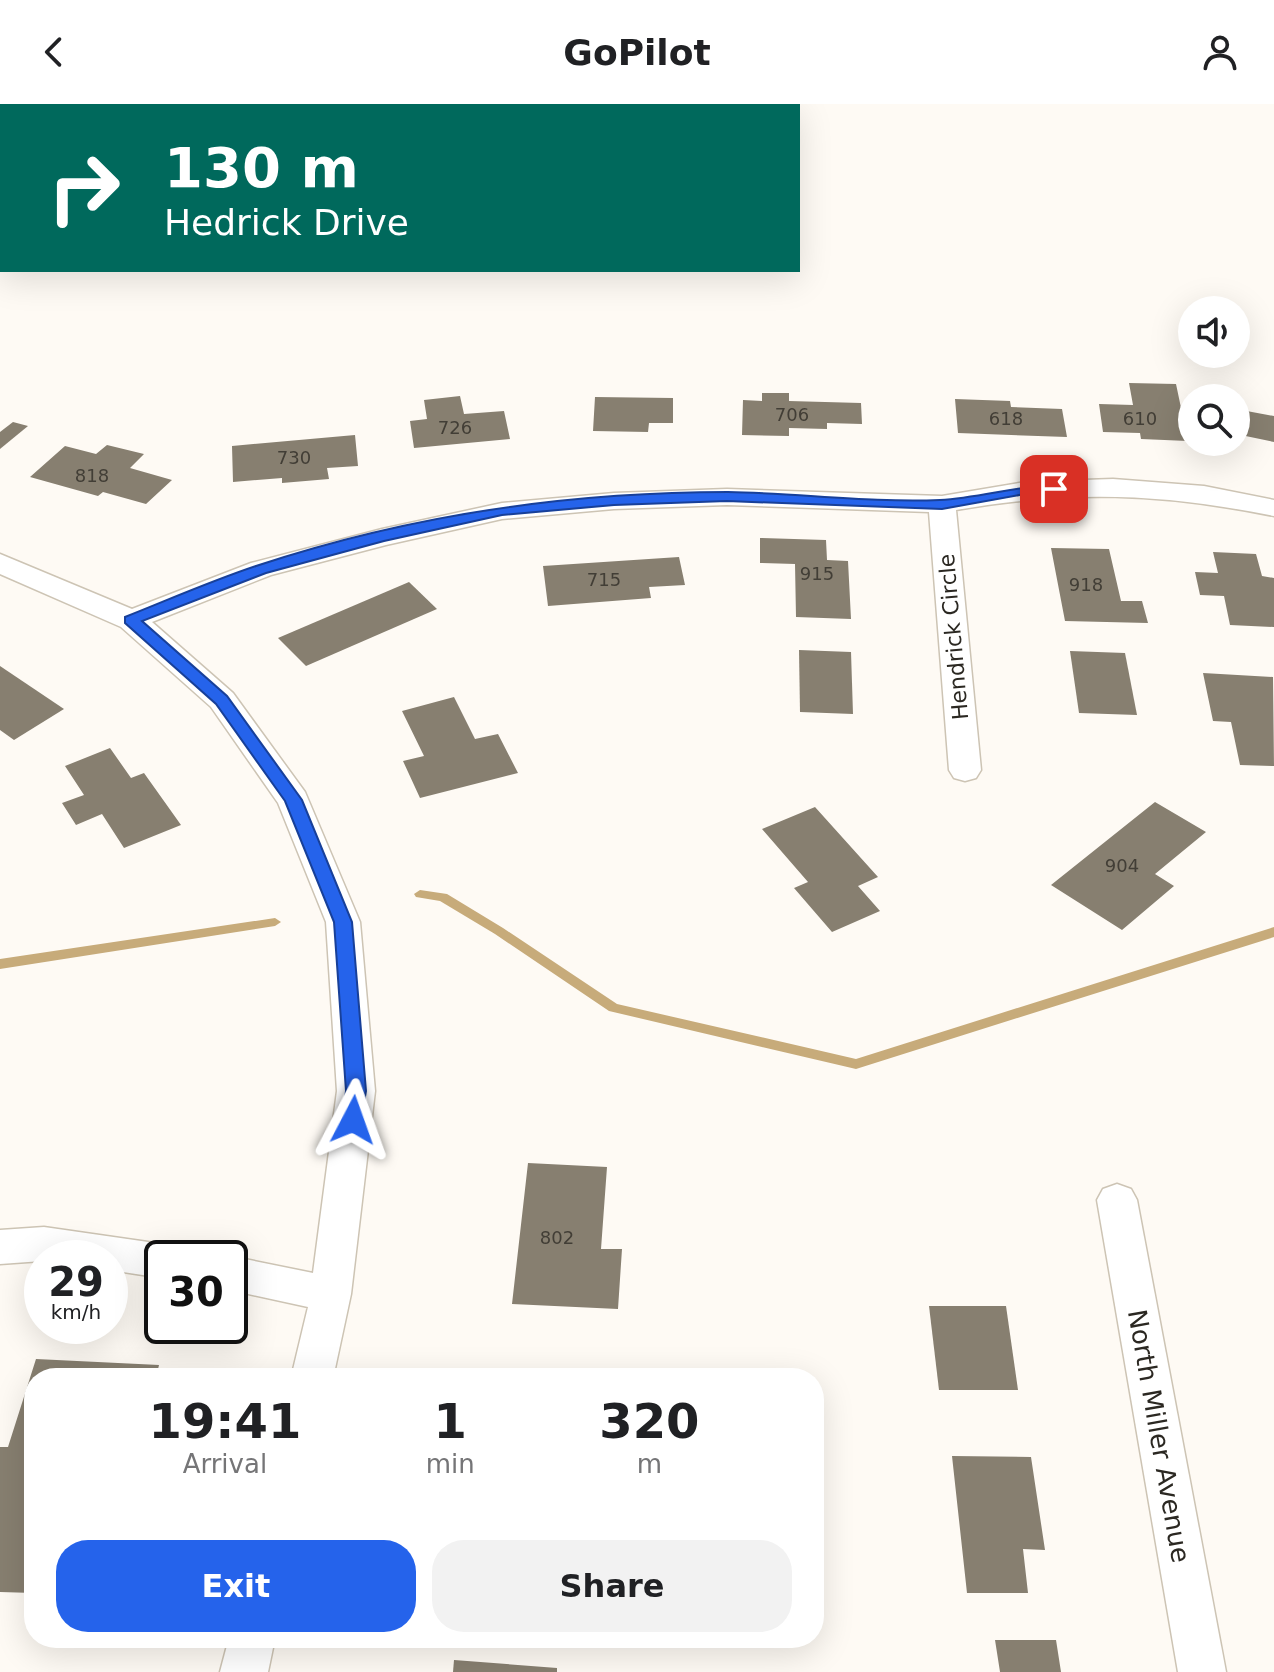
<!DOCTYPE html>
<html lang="en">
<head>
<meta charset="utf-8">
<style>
  body { margin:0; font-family:"DejaVu Sans",sans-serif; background:#f2f2f2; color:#202124; height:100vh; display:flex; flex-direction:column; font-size:30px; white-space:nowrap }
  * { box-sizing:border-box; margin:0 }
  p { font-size:26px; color:#757577 }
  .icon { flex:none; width:44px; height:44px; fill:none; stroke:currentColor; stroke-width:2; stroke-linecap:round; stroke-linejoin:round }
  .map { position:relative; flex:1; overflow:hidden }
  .side { position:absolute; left:24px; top:1264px; width:800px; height:280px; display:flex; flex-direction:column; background:#fff; border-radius:32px; box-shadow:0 8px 32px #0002 }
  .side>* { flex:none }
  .hud { position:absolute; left:0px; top:0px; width:800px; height:168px; box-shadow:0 8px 32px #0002; background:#00695c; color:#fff; overflow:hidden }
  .buttons { position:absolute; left:1178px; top:192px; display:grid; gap:16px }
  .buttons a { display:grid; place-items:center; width:72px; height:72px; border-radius:50%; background:#fff; box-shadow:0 8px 32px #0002; font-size:40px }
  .speed { position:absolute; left:24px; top:1136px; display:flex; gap:16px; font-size:40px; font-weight:700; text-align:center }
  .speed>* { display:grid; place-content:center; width:104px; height:104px; border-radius:50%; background:#fff; box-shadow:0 8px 32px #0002; line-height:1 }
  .speed small { font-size:20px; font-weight:400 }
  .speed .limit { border:4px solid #111; border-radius:12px; background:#fff; color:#111 }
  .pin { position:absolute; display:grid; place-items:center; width:68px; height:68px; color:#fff; margin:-34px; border-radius:16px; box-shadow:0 4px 12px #0006 }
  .me { position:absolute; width:88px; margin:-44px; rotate:4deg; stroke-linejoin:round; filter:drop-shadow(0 0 6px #0008) }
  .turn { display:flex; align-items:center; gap:28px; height:168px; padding:0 32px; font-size:36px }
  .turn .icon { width:104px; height:104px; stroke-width:2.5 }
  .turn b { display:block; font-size:56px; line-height:68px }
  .eta { display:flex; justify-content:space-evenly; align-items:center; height:136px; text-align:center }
  .eta b { font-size:48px; font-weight:800; line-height:56px }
  .primary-button { display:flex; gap:16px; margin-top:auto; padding:16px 32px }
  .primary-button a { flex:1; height:92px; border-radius:32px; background:#2563eb; color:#fff; font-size:32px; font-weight:800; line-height:92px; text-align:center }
  .primary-button a+a { background:#f2f2f2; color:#202124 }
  header { display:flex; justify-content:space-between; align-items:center; height:104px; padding:0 32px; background:#fff; font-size:36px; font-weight:800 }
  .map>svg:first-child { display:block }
</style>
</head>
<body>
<header><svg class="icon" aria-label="back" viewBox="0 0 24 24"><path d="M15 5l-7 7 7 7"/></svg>GoPilot<svg class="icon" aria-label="person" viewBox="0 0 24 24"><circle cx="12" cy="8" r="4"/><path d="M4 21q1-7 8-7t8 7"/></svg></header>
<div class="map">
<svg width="1274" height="1568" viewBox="0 0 1274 1568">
  <rect width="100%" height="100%" fill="#fefaf4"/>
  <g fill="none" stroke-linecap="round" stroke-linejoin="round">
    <g fill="#c7ab7a" fill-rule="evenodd">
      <polygon points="420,786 447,790 503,824 617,900 856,955 1274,823 1274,833 856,965 609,907 495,830 440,797 416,793 414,790"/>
      <polygon points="275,814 281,818 275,822 0,865 0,855"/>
    </g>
  </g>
  <g fill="#877f70">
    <polygon points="1129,279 1176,280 1188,337 1141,335 1140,329 1103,328 1099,300 1133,301"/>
    <polygon points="762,289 789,289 789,297 861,299 862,320 827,319 827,325 789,324 789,332 742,331 743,296 762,297"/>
    <polygon points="460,292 464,310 504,307 510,335 414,344 410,317 427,315 424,296"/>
    <polygon points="595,293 673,294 673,319 649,319 648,328 593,327"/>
    <polygon points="955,295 1010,297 1011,303 1062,305 1067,333 958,329"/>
    <polygon points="1236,305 1274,312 1274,338 1236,330"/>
    <polygon points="13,318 28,322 0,345 0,328"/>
    <polygon points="355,331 358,362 327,364 329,375 282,379 282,374 233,378 232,342"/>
    <polygon points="107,341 144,350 130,364 172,376 146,400 103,388 98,392 30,373 65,342 96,350"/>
    <polygon points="760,434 826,436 827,456 848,457 851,515 796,513 795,460 760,459"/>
    <polygon points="1051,444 1109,445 1121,497 1142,497 1148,519 1065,517"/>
    <polygon points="1213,448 1256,450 1262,472 1274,474 1274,523 1230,521 1224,492 1200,491 1195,468 1218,469"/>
    <polygon points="679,453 685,481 649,483 651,494 548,502 543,462"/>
    <polygon points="409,478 437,505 306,562 278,534"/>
    <polygon points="799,546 851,548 853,610 800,608"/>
    <polygon points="1070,547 1125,549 1137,611 1079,609"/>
    <polygon points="0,562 64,605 14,636 0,626"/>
    <polygon points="1203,569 1273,573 1274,662 1240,661 1231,618 1213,617"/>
    <polygon points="454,593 475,635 498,630 518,669 420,694 403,657 424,652 402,607"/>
    <polygon points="110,644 131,674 144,669 181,721 124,744 102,710 76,721 62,699 84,691 65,662"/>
    <polygon points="1155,698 1206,728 1155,770 1174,782 1122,826 1051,781"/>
    <polygon points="815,703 878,773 858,782 880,807 832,828 794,784 808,778 762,725"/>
    <polygon points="528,1059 607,1063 601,1145 622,1145 618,1205 512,1200"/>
    <polygon points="929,1202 1006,1202 1018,1286 939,1286"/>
    <polygon points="36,1255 159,1261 156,1274 34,1274 34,1489 0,1488 0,1343 8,1343"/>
    <polygon points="952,1352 1031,1353 1045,1446 1023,1445 1028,1489 967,1489"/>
    <polygon points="995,1536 1056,1536 1061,1568 1000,1568"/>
    <polygon points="454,1556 557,1564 557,1568 453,1568"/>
  </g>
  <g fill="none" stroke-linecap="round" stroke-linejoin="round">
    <defs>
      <g id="minor">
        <path d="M1113,375L1204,382L1274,396V412C1160,389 1071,386 956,406L981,666L976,674L965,677L954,674L949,666L929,408L727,401L614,405L502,415L386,441L271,471L152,518L233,589L305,688L360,818L375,987L351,1190L333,1274H291L308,1203L230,1186V1154H224L230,1152L313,1169L337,987L326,818L278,699L211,603L121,523L0,470V450L132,505L251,459L382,425L502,399L614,389L727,385L942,392L1025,378Z"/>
        <polygon points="1117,1080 1131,1085 1137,1096 1226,1568 1178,1568 1097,1096 1103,1085"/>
        <polygon points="44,1123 162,1140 176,1145 181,1154 162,1154 162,1174 110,1166 110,1154 42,1154 42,1157 0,1160 0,1126"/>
        <polygon points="229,1534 275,1534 268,1568 220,1568"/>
      </g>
    </defs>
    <use href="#minor" stroke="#cdc4b4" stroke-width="3"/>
    <use href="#minor" fill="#fff" fill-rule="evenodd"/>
  </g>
  <path fill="#2563eb" stroke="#184099" stroke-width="2" d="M1054,381L1060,382V388L1025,390L942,405L727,397L614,401L502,411L384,437L266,469L142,517L227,592L302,696L352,818L366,987L360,1022H345L342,1016L346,987L334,818L285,697L216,600L125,519V513C168,496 211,477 256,462C407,412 568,388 728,388C798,389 870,399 940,396C979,394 1016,382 1054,381Z"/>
  <g text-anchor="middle" stroke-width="7" stroke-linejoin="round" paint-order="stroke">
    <g font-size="18" fill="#423e36">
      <text x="792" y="317">706</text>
      <text x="1006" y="321">618</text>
      <text x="1140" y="321">610</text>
      <text x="455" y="330">726</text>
      <text x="294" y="360">730</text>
      <text x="92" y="378">818</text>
      <text x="817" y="476">915</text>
      <text x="604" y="482">715</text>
      <text x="1086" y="487">918</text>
      <text x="1122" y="768">904</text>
      <text x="557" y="1140">802</text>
    </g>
    <g font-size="22" fill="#2b2822" stroke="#fff">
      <text transform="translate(953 533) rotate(-95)" y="8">Hendrick Circle</text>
    </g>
    <g font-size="26" fill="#2b2822" stroke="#fff">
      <text transform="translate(1159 1332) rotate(80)" y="9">North Miller Avenue</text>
    </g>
  </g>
</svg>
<div class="buttons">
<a><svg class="icon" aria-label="sound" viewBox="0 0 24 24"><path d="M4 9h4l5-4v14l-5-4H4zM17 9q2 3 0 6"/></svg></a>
<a><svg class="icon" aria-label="search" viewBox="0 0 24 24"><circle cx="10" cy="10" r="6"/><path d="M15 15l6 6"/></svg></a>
</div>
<div class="speed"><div>29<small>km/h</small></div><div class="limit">30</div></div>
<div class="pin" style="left:1054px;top:385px;background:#d93025"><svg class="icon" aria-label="arrive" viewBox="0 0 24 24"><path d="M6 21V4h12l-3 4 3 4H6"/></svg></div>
<svg class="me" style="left:353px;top:1016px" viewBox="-20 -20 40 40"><path d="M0-17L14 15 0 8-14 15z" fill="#2563eb" stroke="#fff" stroke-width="4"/></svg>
<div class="hud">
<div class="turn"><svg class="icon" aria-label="right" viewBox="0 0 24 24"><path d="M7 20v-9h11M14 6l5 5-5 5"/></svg><div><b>130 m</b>Hedrick Drive</div></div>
</div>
<section class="side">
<div class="eta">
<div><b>19:41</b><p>Arrival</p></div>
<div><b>1</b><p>min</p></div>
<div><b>320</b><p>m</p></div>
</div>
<div class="primary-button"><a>Exit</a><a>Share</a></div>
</section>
</div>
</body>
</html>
